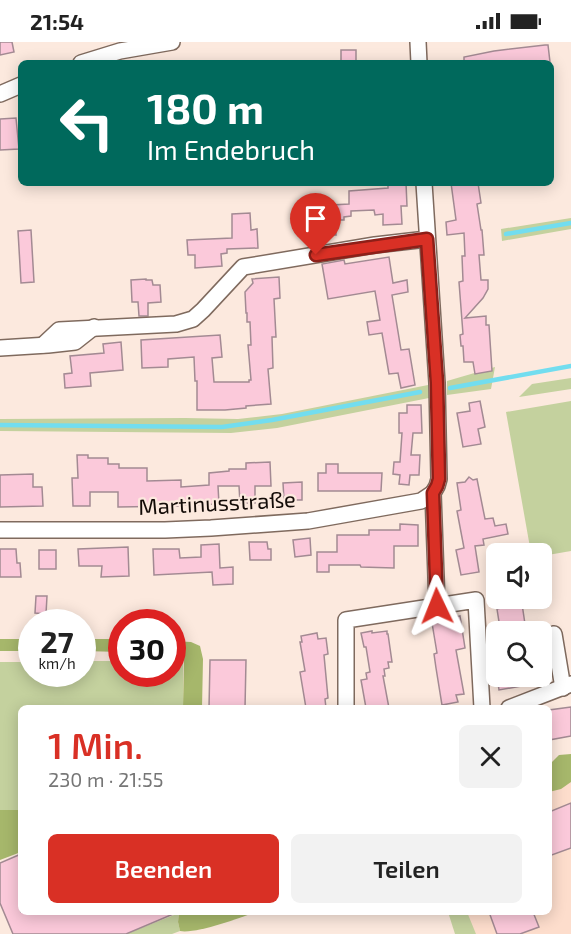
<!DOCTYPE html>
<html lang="de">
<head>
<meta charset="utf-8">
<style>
  body { margin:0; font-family:"Exo 2",sans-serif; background:#f2f2f2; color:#222; height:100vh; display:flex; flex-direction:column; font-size:22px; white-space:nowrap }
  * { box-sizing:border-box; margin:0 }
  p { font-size:20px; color:#767676 }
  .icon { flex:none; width:33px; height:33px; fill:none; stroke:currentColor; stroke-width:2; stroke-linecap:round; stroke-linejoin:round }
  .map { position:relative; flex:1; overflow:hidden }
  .sheet { position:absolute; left:18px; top:663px; width:534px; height:210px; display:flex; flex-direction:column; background:#fff; border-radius:9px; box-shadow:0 3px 15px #0003 }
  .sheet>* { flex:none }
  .hud { position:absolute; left:18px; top:18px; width:536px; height:126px; border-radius:9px; box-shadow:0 3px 15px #0003; background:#00695c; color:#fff; overflow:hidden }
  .buttons { position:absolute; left:486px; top:501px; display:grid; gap:12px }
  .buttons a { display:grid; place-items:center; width:66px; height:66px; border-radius:9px; background:#fff; box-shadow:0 3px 15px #0003; font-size:30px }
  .speed { position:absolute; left:18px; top:567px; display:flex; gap:12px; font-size:30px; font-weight:700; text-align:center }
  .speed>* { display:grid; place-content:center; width:78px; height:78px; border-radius:50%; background:#fff; box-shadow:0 3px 15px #0003; line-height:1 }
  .speed small { font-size:15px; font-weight:400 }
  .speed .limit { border:9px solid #d22; background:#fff; color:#111 }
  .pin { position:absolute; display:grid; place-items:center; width:51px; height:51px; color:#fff; margin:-62px -26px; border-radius:50% 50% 50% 0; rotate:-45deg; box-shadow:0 0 6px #0007 }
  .pin .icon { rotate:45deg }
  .me { position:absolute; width:66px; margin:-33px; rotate:358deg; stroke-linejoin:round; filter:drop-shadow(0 0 4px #0008) }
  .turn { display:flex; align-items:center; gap:21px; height:126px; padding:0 30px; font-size:27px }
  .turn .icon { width:78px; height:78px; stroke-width:2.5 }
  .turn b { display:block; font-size:42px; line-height:51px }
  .round { display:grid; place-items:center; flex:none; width:63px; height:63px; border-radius:9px; background:#f2f2f2 }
  .head { display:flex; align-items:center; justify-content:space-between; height:102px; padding:0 30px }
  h1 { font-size:36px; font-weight:600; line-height:45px; color:#d93025 }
  .button { display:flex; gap:12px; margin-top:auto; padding:12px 30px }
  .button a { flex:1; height:69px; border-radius:9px; background:#d93025; color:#fff; font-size:24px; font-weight:600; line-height:69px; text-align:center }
  .button a+a { background:#f2f2f2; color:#222 }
  .status { display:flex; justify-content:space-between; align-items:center; height:42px; padding:0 30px; background:#fff; direction:ltr }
  .status svg { height:16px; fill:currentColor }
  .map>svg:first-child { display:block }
</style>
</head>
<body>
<div class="status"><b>21:54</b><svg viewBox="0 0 49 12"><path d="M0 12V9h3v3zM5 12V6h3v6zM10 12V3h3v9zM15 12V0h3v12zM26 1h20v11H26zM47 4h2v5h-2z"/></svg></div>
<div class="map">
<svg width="571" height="892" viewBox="0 0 571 892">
  <rect width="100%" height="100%" fill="#fce9de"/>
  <polygon fill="#fdddcc" points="571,730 571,892 470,892 461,870 549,870 549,738"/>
  <g fill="#c4d19e">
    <polygon points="571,176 571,187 502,199 501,187"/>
    <polygon points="495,325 491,347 447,353 447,339"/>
    <polygon points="571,336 571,347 519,355 532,342"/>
    <polygon points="428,343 429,356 277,386 231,391 0,389 0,377 185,376 238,377 282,372"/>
    <polygon points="571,359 571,509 542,514 542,512 531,511 506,370"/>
    <polygon points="83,619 121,619 122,632 172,632 173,619 183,619 183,666 21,666 21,768 0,768 0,620 31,620 32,632 82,632"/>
    <polygon points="448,870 467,870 476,892 455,892"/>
    <polygon points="179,871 178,880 180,889 172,892 126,892"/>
  </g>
  <g fill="#a6b76b">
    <rect x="0" y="597" width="31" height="12"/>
    <polygon points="83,597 121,597 121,610 83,609"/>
    <polygon points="173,599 191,600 200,604 203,617 202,666 183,666 184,613 177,609 173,609"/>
    <polygon points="571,712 571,740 561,747 549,750 549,723 559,713"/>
    <polygon points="0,768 21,768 21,810 0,818"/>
    <path d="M182,870H255C238,877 195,892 180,889L178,880L179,871Z"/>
  </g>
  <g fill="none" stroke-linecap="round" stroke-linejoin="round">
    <g stroke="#72ddef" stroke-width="4.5">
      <polyline points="506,192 571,181"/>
      <polyline points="450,346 571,324"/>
      <polyline points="0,383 222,385 272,378 420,350"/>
    </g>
  </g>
  <g fill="#fbc9da" stroke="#a38a93" stroke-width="1.5">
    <polygon points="0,0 12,0 14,10 0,13"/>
    <polygon points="545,3 548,3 550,20 548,21 464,21 464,15 494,9"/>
    <rect x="341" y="8" width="15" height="13"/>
    <polygon points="16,76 19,107 0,108 0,77"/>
    <polygon points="388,141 406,141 407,164 401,164 402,182 383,183 383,172 375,173 374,168 351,169 351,174 344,175 344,178 335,178 336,193 317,193 315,179 296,181 295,165 349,162 349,149 388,146"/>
    <polygon points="451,141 478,141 481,161 477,162 481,188 482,188 484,213 479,213 481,238 488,238 488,247 483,256 465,276 486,274 486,283 489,283 492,329 475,332 473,320 464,320 463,304 461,304 460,293 463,292 459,240 463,239 462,214 465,214 464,191 447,193 446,180 456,178"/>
    <polygon points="250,171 251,188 257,187 258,206 227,207 227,211 221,212 222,224 195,226 195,213 188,213 187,198 232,196 232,172"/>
    <polygon points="31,188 34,240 21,241 18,189"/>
    <polygon points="389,215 393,241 407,238 408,250 392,253 401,308 409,307 415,343 401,346 398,331 389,332 382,291 369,293 367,280 380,278 375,249 328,257 322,222 344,218 345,222"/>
    <polygon points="279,235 280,256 274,257 276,295 272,295 273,326 268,327 271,362 246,364 246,366 225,368 197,368 197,339 195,339 194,315 168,317 168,325 142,326 141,298 220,293 222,315 212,316 214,340 249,340 249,338 251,338 248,303 251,303 250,280 247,280 247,271 246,271 245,250 253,241 252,237"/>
    <polygon points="146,237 146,238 152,238 153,243 160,243 161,260 148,261 148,274 139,274 138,260 132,260 131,238"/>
    <polygon points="121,300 123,328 90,331 91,344 65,346 64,332 72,331 70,314 104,311 103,302"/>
    <polygon points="480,359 485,385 478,387 481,402 463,405 457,371 470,369 469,361"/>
    <polygon points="407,363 421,363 422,391 413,391 411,413 420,413 419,433 410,433 409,443 399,442 400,433 393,432 394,420 400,420 402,391 399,391 399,371 407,371"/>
    <polygon points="77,413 88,413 88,416 108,416 108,422 119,422 119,426 147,426 147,439 181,438 181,445 209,443 209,431 229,429 229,427 246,427 246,421 270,420 271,444 255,444 255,461 240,461 239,444 218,444 219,462 181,463 181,464 118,465 118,450 90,450 90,464 73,464 72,436 78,436"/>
    <polygon points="326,422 338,422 338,431 382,431 381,449 318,449 318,431 326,431"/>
    <polygon points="33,432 33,445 42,445 43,464 0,465 0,433"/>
    <polygon points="469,435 473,438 477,437 485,477 493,476 495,484 506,482 508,492 483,497 484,503 475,504 479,530 461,533 456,508 464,506 457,469 461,468 457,441 465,440"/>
    <polygon points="302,440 302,458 284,458 283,441"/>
    <polygon points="400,482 418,483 418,504 394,504 394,526 361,525 360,523 329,523 329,530 317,530 317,510 337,510 337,493 369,493 369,488 400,488"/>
    <polygon points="310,496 311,513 295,515 293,498"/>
    <polygon points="249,500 267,500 268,507 271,507 271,518 250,518"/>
    <polygon points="219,502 220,526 233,525 233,542 213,543 212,530 154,533 153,507 179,507 180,516 201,515 201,503"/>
    <polygon points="128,505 129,534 101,535 102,524 79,524 78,507"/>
    <polygon points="0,507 16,507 17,521 20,521 21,535 0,535"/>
    <rect x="39" y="508" width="17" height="19"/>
    <polygon points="36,554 47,554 46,572 35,571"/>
    <polygon points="517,556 518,563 522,562 525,582 516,583 518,590 505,590 504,586 500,586 497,567 501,566 499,559"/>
    <polygon points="445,573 446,577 460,574 465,606 456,608 464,652 456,653 458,660 442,663 436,626 434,612 437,611 431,575"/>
    <polygon points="372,589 372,591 387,589 387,592 388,592 392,620 388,620 389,626 384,627 385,634 383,634 389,666 366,666 361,638 367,637 366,631 370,630 366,605 364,605 361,591"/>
    <polygon points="317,591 318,597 326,596 328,612 324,613 328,656 325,657 326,666 306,666 300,630 305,629 300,600 302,600 301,594"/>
    <polygon points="210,618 246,618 245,666 209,666"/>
    <polygon points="497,634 520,634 522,644 499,648"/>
    <polygon points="571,665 571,694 549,698 549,668"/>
    <polygon points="571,761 571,806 549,814 549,770"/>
    <polygon points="21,812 21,870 178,870 126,892 13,892 0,861 0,821"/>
    <polygon points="489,870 533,870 539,885 520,892 497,892"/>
  </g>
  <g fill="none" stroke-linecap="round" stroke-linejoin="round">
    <defs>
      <g id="street">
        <polyline points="418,0 419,21"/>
        <polyline points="81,21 120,9 172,0"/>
        <polyline points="0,52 21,43"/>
        <polyline points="424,141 437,341 439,437 437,444 433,451 437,563"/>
        <polyline points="43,303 59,288 176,282 193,277 203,268 243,225 375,203 427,197"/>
        <polyline points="0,306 48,303 75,300 94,285"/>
        <polyline points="0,488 165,488 211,486 308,479 421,459 433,451"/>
        <polyline points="554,592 563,646"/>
        <polyline points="346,666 346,578 476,558 482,666"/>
        <polyline points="509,666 571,642"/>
      </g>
    </defs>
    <use href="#street" stroke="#7f6a5e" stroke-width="18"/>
    <use href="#street" stroke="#fff" stroke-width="15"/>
  </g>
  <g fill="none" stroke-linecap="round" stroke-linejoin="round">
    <defs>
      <polyline id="route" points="316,213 427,197 437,341 439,437 437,444 433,451 437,564"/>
    </defs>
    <use href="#route" stroke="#8d1f18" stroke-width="15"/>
    <use href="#route" stroke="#d93025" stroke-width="10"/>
  </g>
  <g text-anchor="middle" stroke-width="4.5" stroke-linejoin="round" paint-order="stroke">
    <g font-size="22" fill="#120a06" stroke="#fce9de">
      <text transform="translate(217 461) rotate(-3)" y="8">Martinusstraße</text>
    </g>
  </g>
</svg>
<div class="buttons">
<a><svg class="icon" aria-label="sound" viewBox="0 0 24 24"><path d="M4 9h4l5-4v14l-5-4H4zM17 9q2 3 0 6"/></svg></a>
<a><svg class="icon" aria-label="search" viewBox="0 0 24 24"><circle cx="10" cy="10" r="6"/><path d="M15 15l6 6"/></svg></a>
</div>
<div class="speed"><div>27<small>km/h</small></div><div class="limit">30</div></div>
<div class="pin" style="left:316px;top:213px;background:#d93025"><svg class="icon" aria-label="arrive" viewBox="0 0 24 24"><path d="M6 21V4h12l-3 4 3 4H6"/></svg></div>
<svg class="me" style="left:437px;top:564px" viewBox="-20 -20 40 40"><path d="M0-17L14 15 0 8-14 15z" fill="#d93025" stroke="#fff" stroke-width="4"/></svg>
<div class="hud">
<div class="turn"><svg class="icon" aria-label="left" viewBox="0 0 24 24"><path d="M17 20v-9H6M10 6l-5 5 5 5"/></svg><div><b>180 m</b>Im Endebruch</div></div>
</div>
<section class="sheet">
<div class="head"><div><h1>1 Min.</h1><p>230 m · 21:55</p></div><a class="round"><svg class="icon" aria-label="close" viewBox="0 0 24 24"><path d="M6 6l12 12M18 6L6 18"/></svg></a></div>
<div class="button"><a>Beenden</a><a>Teilen</a></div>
</section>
</div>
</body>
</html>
